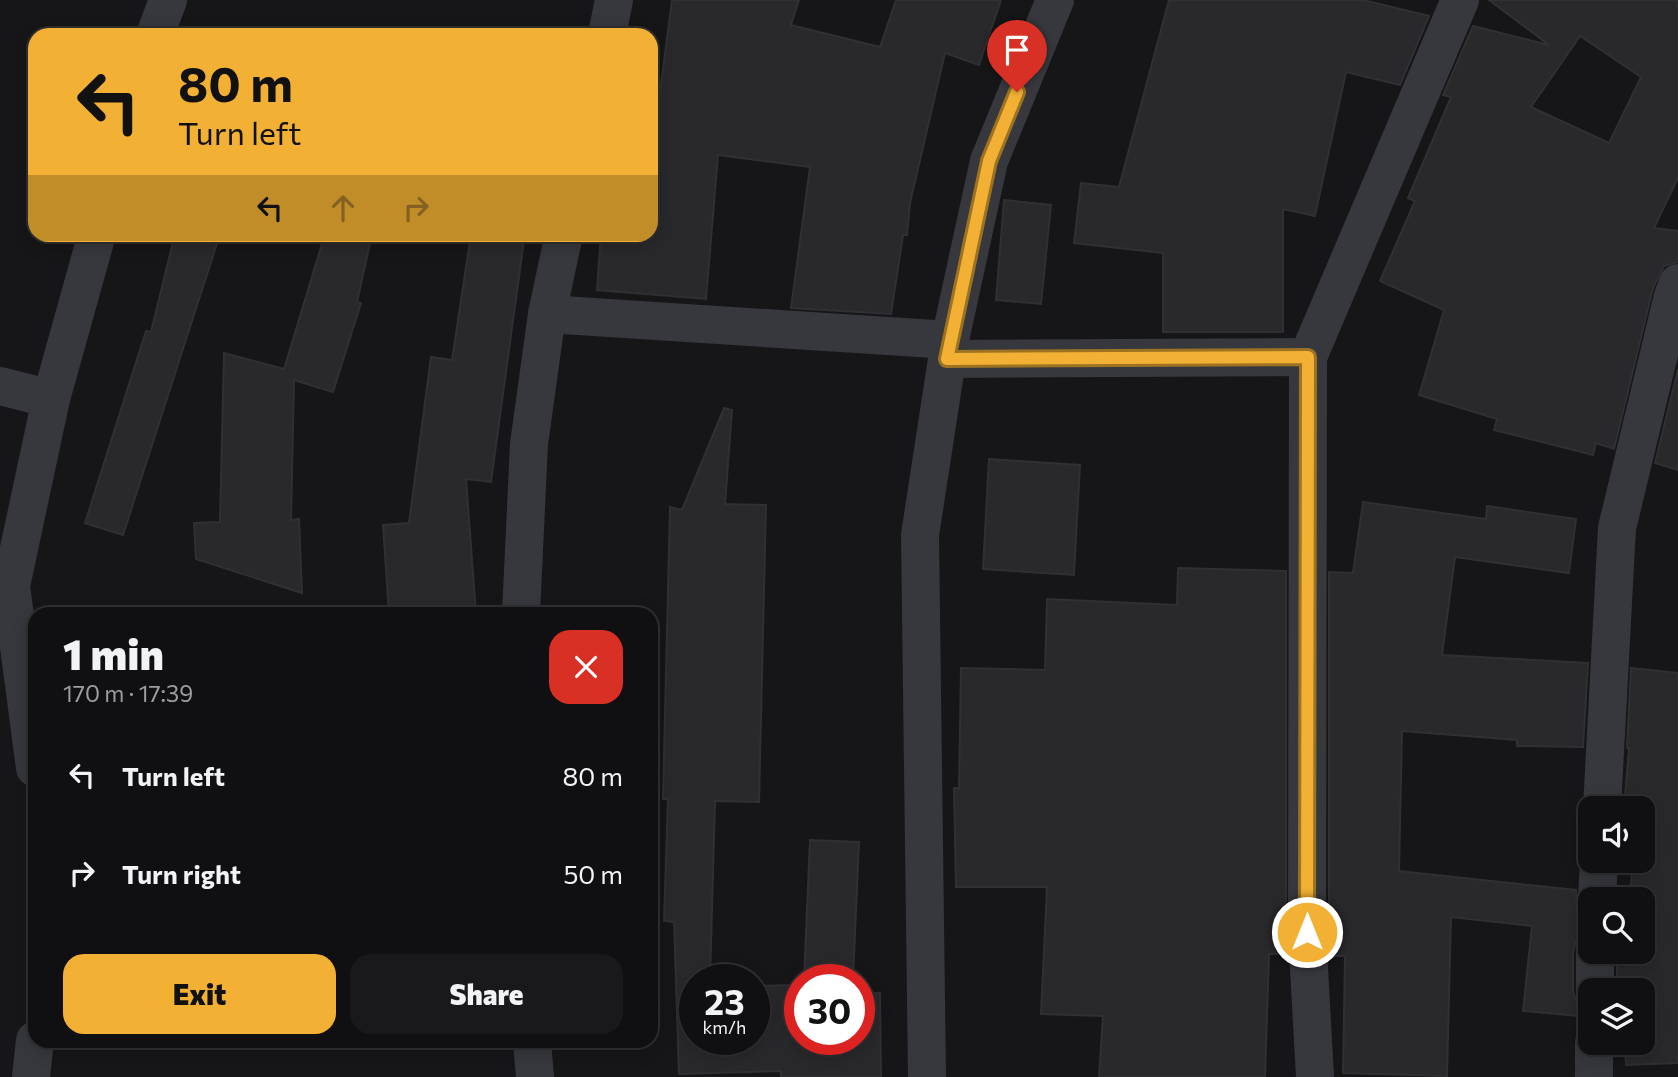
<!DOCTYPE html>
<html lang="en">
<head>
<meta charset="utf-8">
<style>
  body { margin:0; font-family:Commissioner,sans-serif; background:#19191b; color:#f1f3f6; height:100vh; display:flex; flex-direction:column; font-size:26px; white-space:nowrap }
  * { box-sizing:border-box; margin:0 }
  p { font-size:23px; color:#9c9d9f }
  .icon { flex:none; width:38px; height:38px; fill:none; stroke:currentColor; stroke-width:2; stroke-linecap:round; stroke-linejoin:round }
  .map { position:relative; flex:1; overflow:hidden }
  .sheet { position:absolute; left:28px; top:607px; width:630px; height:441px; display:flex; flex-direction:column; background:#101012; border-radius:21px; box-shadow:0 4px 18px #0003,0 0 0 2px #303032 }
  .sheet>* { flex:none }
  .guide { position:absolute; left:28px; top:28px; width:630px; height:214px; border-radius:21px; box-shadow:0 4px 18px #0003,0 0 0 2px #303032; background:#f2b134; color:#111; overflow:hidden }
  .fabs { position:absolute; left:1578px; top:796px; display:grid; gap:14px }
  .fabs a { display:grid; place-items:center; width:77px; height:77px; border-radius:14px; background:#101012; box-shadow:0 4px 18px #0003,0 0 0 2px #303032; font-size:35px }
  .speed { position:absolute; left:679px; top:964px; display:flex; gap:14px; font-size:35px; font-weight:700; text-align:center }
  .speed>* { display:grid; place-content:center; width:91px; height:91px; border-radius:50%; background:#101012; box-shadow:0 4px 18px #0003,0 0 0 2px #303032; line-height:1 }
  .speed small { font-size:18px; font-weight:400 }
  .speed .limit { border:10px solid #d22; background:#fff; color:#111 }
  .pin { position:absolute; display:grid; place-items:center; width:60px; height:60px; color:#fff; margin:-72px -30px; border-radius:50% 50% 50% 0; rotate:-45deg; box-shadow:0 0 7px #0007 }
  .pin .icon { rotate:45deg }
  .me { position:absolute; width:77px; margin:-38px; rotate:0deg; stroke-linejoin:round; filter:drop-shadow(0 0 5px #0008) }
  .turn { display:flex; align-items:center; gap:24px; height:147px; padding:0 35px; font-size:32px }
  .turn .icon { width:91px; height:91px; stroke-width:2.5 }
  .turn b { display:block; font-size:49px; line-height:60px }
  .lanes { display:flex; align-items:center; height:66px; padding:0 35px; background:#0003; justify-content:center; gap:35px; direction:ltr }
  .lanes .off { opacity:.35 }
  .round { display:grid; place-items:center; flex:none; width:74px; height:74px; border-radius:21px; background:#19191b }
  .head { display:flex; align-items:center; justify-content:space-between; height:119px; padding:0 35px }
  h1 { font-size:42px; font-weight:800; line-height:52px }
  .primary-button { display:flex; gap:14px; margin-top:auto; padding:14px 35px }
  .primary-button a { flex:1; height:80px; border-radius:21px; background:#f2b134; color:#111; font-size:28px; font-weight:800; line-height:80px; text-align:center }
  .primary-button a+a { background:#19191b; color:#f1f3f6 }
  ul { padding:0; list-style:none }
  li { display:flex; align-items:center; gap:21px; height:98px; padding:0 35px }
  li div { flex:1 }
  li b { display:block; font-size:26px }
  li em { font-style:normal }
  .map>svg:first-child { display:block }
</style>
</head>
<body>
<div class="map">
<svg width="1678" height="1077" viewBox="0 0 1678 1077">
  <rect width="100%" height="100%" fill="#161618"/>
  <g fill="#29292c" stroke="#303034" stroke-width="2" fill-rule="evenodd">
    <polygon points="672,0 799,0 791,25 880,47 896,0 1001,0 979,65 945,53 910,203 907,235 903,235 891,314 791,308 810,167 718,155 706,299 597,290 601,234 651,234 651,107 658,108"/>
    <polygon points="1169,0 1363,0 1429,16 1400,85 1346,72 1315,216 1283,209 1283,332 1163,332 1163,253 1074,243 1081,183 1119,187"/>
    <path d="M1489,0H1678V178L1654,228L1678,231V262L1664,266L1653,288L1614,449L1596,443L1593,455L1494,430L1497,419L1419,395L1444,310L1380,281L1415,201L1408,198L1451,97L1443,95L1473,26L1549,45ZM1580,36L1641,77L1609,143L1531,107Z"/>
    <polygon points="1004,200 1051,205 1041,304 996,300"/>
    <polygon points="175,234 220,234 123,535 85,523 146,331 151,332"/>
    <polygon points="325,234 372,234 357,302 361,303 333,392 294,380 291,520 299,519 302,593 196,559 194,523 220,522 224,353 284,369"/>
    <polygon points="471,234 524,240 491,482 466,479 476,614 389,614 383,525 409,523 431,357 452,360"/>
    <polygon points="1678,369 1678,470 1655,463"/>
    <polygon points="724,408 732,410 725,504 766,505 759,802 715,801 710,980 695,980 695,1040 754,1040 754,986 800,985 800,1040 859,1040 859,994 880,993 881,1077 781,1077 781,1071 679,1074 674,922 664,921 668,799 663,799 670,507 682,510"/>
    <polygon points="989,459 1080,465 1074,575 983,569"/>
    <polygon points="1363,502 1486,519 1487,506 1576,519 1569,573 1455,557 1442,655 1588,663 1583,747 1517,746 1517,740 1402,731 1399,871 1576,890 1577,909 1585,918 1591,920 1591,931 1584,933 1576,942 1573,952 1573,990 1576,1001 1584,1009 1591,1011 1591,1017 1523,1011 1532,926 1451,917 1447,1076 1343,1073 1345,956 1330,956 1329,931 1329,572 1353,573"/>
    <polygon points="1178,568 1286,571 1286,954 1269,954 1265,1077 1099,1077 1103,1016 1041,1014 1047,887 956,887 954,788 959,788 961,668 1045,670 1047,599 1177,605"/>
    <polygon points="1631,668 1678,673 1678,1063 1626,1065 1625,1043 1643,1043 1643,990 1617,990 1617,952 1643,952 1643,900 1619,900 1619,895 1630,896 1633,861 1643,861 1643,808 1624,808 1629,748 1627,748"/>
    <polygon points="810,840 859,842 853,980 804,980"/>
  </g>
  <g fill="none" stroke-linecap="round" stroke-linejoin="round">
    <g stroke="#37383d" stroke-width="38">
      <polyline points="155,35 168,0"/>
      <polyline points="607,35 614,0"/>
      <polyline points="547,314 950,340"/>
      <polyline points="947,359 1308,357"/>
      <polyline points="0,386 51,399"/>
      <polyline points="521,614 529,444 547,314 564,234"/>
      <polyline points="35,768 11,586 51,399 97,234"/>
      <polyline points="1602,808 1617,528 1673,296 1678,283"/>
      <polyline points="1597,900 1599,861"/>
      <polyline points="1595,990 1595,952"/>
      <polyline points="532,1041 535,1077"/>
      <polyline points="31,1077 35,1040"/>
      <polyline points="927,1077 920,535 950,340 989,161 1055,0"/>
      <polyline points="1315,1077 1307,932 1308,357 1460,0"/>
      <polyline points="1594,1077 1594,1043"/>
    </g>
  </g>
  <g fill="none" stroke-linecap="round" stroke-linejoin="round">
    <defs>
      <polyline id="route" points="1017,92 989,161 947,359 1308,357 1307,932"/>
    </defs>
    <use href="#route" stroke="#9d7322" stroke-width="18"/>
    <use href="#route" stroke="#f2b134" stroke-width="12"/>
  </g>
</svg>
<div class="fabs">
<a><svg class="icon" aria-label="sound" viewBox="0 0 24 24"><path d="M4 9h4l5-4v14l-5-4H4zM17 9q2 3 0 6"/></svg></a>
<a><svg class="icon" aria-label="search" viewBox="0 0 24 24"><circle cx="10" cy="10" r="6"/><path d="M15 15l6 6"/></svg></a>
<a><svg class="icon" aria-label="layers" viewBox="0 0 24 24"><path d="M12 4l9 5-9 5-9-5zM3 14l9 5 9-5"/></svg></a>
</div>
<div class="speed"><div>23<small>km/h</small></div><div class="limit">30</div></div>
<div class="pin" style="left:1017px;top:92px;background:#d93025"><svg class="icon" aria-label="arrive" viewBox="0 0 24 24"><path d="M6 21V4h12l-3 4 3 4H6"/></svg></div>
<svg class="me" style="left:1307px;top:932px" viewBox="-20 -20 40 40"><circle r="17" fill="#f2b134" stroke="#fff" stroke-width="3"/><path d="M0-11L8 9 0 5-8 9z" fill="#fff"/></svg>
<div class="guide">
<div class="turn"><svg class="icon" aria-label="left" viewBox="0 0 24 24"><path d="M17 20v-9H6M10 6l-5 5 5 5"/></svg><div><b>80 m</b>Turn left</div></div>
<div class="lanes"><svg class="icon" aria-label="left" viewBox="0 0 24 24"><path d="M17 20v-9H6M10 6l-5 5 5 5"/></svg><svg class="icon off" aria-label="ahead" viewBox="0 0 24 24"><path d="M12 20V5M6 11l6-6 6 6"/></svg><svg class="icon off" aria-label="right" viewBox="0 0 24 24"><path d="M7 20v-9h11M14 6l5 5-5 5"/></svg></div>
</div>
<section class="sheet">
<div class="head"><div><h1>1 min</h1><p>170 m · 17:39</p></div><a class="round" style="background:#d93025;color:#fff"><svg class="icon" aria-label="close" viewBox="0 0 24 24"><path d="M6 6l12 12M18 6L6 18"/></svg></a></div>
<ul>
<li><svg class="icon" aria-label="left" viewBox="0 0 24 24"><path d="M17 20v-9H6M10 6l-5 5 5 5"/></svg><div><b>Turn left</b></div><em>80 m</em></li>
<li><svg class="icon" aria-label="right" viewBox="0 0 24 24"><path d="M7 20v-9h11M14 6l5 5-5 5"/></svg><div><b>Turn right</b></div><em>50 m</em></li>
</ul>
<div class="primary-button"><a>Exit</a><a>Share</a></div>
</section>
</div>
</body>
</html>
